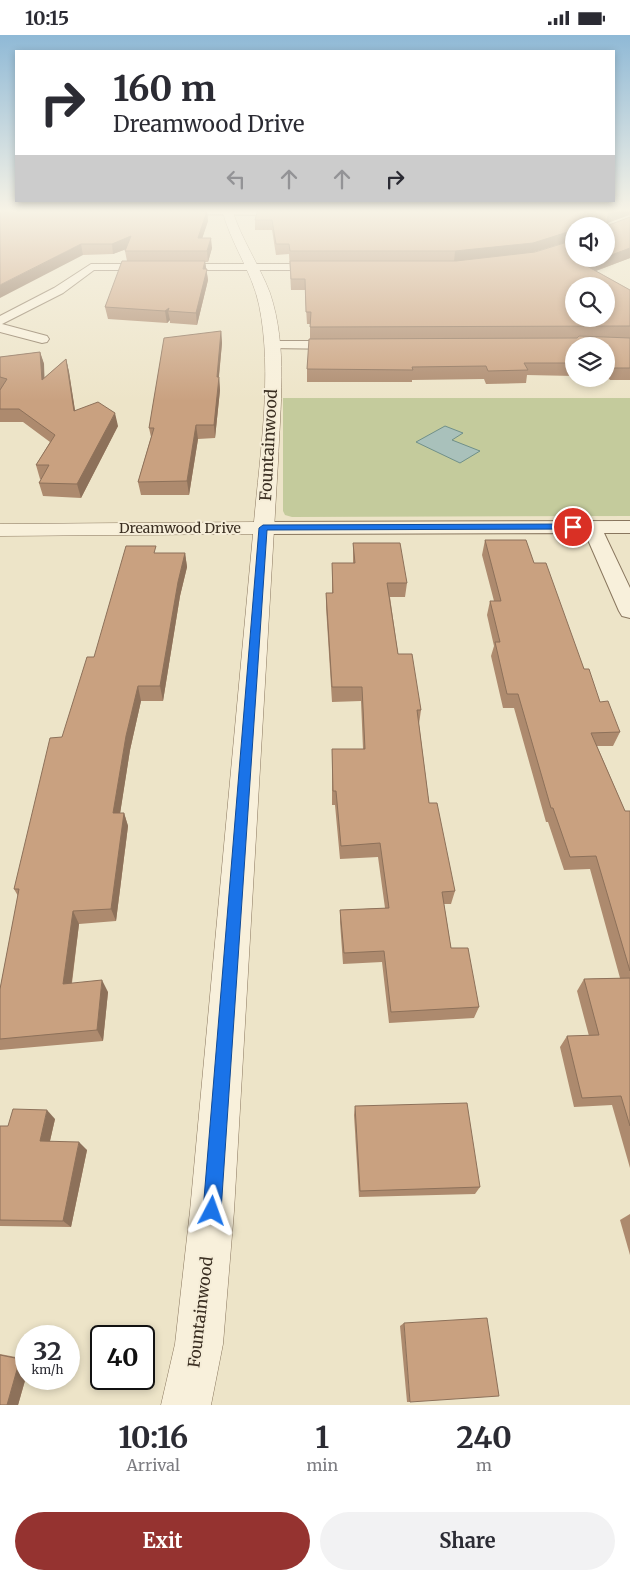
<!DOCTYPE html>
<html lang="en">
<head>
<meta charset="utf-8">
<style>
  body { margin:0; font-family:Merriweather,serif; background:#f2f2f3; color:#2b2b33; height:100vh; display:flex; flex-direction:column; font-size:19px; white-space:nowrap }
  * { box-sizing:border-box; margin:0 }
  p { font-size:16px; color:#7c7c81 }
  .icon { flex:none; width:28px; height:28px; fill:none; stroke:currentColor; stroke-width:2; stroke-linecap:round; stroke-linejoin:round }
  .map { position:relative; height:1370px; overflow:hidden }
  .details { display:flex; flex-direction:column; background:#fff; flex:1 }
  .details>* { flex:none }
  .guide { position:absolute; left:15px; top:15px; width:600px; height:152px; border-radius:0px; box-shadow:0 2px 8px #0003; background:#fff; color:#2b2b33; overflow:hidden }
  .tools { position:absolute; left:565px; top:182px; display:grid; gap:10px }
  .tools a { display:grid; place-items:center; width:50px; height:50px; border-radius:50%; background:#fff; box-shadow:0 2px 8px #0003; font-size:25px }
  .speed { position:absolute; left:15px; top:1290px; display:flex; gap:10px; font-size:25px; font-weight:700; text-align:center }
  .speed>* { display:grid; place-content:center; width:65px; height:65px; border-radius:50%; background:#fff; box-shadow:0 2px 8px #0003; line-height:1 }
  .speed small { font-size:12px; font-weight:400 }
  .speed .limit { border:2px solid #111; border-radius:8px; background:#fff; color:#111 }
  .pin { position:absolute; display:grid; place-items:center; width:42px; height:42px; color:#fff; margin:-21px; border:2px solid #fff; border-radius:50%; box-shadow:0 1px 5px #0007 }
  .me { position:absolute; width:55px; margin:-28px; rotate:4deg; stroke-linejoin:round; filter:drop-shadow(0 0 4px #0008) }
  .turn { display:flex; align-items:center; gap:18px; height:105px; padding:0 15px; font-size:22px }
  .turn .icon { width:65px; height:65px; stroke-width:2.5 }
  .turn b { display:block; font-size:35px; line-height:42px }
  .lanes { display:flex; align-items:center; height:48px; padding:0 15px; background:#0003; justify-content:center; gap:25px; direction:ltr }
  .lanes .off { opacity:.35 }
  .eta { display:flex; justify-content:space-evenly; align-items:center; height:85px; text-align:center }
  .eta b { font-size:30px; font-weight:700; line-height:35px }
  .primary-button { display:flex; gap:10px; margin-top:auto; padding:10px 15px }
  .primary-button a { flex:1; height:58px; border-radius:30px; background:#953330; color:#fff; font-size:20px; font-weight:700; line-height:58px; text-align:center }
  .primary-button a+a { background:#f2f2f3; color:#2b2b33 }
  .status { display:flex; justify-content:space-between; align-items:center; height:35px; padding:0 25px; background:#fff; direction:ltr }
  .status svg { height:14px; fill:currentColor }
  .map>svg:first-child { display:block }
</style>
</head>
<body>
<div class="status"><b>10:15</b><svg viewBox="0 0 49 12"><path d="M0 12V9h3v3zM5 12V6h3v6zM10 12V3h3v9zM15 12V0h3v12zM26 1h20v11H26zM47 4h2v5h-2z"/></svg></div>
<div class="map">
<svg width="630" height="1370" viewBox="0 0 630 1370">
  <rect width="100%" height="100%" fill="#ede4c8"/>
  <polygon fill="#c4cb9c" points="283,363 630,363 630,481 292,482 285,480 283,476"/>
  <polygon fill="#a9c1bb" stroke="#709089" points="445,391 463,398 452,405 480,416 460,428 416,407"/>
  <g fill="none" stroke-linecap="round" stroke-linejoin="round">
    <defs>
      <g id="minor">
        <polygon points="174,174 291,174 296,177 291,180 171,179 171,175"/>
        <polygon points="91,229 324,229 330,232 324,235 94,235 63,258 2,289 47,301 49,304 47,307 42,308 0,297 0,281 54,253"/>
        <polygon points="272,306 342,306 349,310 342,314 267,313 265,310"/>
        <polygon points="630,486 630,498 604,498 630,553 630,583 622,581 619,576 585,498 263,499 256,497 253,493 256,489 263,487"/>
      </g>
      <path id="tertiary" d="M222,174H232C241,204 259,229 270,258C288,312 280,372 278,427L234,1176L223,1309L211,1370H161L175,1309L190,1176L253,499L0,501V489L254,487C260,419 273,337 259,270C252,236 230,208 222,174Z"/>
    </defs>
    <use href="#minor" stroke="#89765e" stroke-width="2"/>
    <use href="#tertiary" stroke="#89765e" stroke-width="1"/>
    <use href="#minor" fill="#f8f0db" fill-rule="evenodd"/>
    <use href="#tertiary" fill="#f8f0db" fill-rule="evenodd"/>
  </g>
  <g fill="#ad8a6e" fill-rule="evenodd">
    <polygon points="0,174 200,174 200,176 207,176 208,186 202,203 212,213 208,227 205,227 208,245 197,290 170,288 170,285 167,288 108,284 105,272 127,226 125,216 126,214 113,219 83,220"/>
    <path d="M630,174V181L629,180L607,188L609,190L630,182V223L596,236L630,255V345H610L607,341H606V311H574V341L527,340L526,348L486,349L484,344L412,345V347H307V334L310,304V289H307L305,255H291L289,219L276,220L272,195H255V185ZM574,191L606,224L534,217Z"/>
    <polygon points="221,296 222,308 219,342 220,355 215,403 198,404 189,460 141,460 138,447 151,402 149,393"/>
    <polygon points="40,317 44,329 44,343 66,324 69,337 75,375 118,391 81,463 43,461 39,448 41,444 40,444 36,430 50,407 23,387 0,387 0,322"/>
    <polygon points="485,505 534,528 584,634 600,667 620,697 613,711 597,711 625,776 630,776 630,1133 612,1070 574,1072 560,1012 567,1001 589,1001 577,956 584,944 620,943 590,834 564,835 548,787 546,787 514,673 503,673 491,621 494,611 487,580 490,566 494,566 482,520"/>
    <polygon points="353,508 407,548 405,562 390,562 398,619 421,675 419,689 429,768 455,856 451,869 444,869 451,913 479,972 474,983 389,988 382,927 343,929 340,887 340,875 385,873 378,822 340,824 335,770 332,770 332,714 363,714 361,666 332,667 326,572 326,558 332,558 332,528 353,528"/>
    <polygon points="157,518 185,518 187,532 180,561 163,666 141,666 130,715 120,778 124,778 128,791 116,886 79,889 72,948 108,957 103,1006 0,1015 0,954 18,861 14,854 94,622"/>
    <polygon points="355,1071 480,1152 475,1159 359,1162 354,1080"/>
    <polygon points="55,1084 50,1106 87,1115 71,1192 0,1191 0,1091 8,1091"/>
    <polygon points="630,1179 630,1220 620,1185"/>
    <polygon points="404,1288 410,1367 407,1367 400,1291"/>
    <polygon points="0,1319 26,1324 26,1342 18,1370 0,1370"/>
  </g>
  <g fill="#8d715a">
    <polygon points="623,174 630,174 629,180 605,189 608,179"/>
    <polygon points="207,176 208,186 199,213 198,203"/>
    <polygon points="574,195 574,205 531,218 454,227 455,216"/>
    <polygon points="131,201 132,212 113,219 112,209"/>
    <polygon points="211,203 212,213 208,227 207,216"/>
    <polygon points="81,209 83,220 0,263 0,250"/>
    <polygon points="630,213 630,223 582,241 585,230 602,224 606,224 606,222"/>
    <polygon points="205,226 208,245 197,290 196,278"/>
    <polygon points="169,273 168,276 170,285 167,288 165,276"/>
    <polygon points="221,296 222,308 218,349 219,342 220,355 215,403 214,390 217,342"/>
    <polygon points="40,317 44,329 45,358 42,345"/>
    <polygon points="66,324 69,337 77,389 74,376"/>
    <polygon points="115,378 118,391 81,463 77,449"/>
    <polygon points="196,390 198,404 189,460 187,446"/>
    <polygon points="185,518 187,532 180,561 163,666 160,651 178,547"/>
    <polygon points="138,651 141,666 130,715 118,792 113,778 126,701"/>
    <polygon points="124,778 128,791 116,886 111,874"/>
    <polygon points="73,876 79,889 70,960 63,949"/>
    <polygon points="102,945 108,957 103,1006 97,995"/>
    <polygon points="47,1075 55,1084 48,1114 40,1106"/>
    <polygon points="79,1107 87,1115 71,1192 63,1186"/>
    <polygon points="20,1324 26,1325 26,1342 18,1370 7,1370"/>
  </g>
  <g fill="#c9a180" stroke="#8d715a" fill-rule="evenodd">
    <polygon points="0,174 200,174 200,176 207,176 198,203 211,203 207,216 125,216 131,201 112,209 81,209 0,250"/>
    <polygon points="258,174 623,174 608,179 607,188 609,190 630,182 630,213 606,222 606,191 574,191 574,195 533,208 455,216 290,216 289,209 276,209 272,185 255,185"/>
    <path d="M574,205V224H602L585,230L630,255V291L310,292L311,277H306L305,244H291L290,226H456L535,217ZM574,251H606V284H574Z"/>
    <polygon points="122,226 205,226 203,234 207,234 196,278 168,276 169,273 165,276 105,272"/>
    <polygon points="221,296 217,342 219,342 214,390 196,390 187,446 138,447 154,393 149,393 164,303"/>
    <polygon points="579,301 630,303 630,333 614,333 611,329 606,329 606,311 574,311 574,328 524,328 528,335 488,336 486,331 412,332 413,335 307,334 309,304 577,303"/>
    <polygon points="40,317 42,345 66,324 74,376 98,367 115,378 77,449 39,448 49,430 36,430 55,400 19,374 0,374 0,355 7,344 0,342 0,322"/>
    <polygon points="485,505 526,505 534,528 546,528 584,634 589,634 600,667 608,666 620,697 591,698 625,776 630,776 630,936 596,821 570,822 553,773 551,773 518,659 507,659 495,607 500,607 490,566 501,566"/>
    <polygon points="353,508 400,508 407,548 387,548 398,619 412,619 421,675 417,675 429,768 437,768 455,856 442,857 451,913 468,913 479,972 391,977 384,916 344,918 340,875 389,873 380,808 341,811 336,756 333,756 332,714 365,714 362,652 332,652 326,558 333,558 332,528 355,528"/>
    <polygon points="126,511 156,511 154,518 185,518 178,547 160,651 138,651 126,701 113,778 124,778 111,874 73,876 63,949 102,945 97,995 0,1004 0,954 19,854 14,854 50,703 62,702 87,622 94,622"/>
    <polygon points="630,943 630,1091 621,1061 582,1063 567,1001 599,1000 584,944"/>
    <polygon points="467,1068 480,1152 360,1156 355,1071"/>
    <polygon points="13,1074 47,1075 40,1106 79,1107 63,1186 0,1185 0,1091 8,1091"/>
    <polygon points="487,1283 499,1361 410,1367 404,1288"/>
    <polygon points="0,1320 20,1324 7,1370 0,1370"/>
  </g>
  <linearGradient id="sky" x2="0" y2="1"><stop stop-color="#8fb9d6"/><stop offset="0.48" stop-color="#f7f3e6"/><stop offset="1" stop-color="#f7f3e6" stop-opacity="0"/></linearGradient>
  <rect width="630" height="366" fill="url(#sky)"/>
  <polygon fill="#1a73e8" stroke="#114b97" points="573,489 577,492 576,494 267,495 221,1176 218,1182 212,1185 205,1182 203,1176 259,493 263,490"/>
  <g text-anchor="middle" stroke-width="4" stroke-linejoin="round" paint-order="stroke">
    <g font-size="14" fill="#3a2e21" stroke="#f5edd8">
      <text x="180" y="498">Dreamwood Drive</text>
    </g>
    <g font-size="16" fill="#3a2e21" stroke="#f5edd8">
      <text transform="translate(268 410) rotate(-87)" y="6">Fountainwood</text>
      <text transform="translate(200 1277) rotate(-83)" y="6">Fountainwood</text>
    </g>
  </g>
</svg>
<div class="tools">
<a><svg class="icon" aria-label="sound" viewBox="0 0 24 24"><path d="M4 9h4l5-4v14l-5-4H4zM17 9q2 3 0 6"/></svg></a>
<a><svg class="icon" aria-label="search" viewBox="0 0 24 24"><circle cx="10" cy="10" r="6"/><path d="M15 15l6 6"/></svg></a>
<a><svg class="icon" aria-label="layers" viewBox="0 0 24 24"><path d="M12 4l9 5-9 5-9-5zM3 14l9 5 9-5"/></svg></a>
</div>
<div class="speed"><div>32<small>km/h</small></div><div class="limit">40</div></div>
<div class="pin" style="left:573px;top:492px;background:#d93025"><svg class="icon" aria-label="arrive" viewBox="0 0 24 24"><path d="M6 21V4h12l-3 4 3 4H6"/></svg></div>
<svg class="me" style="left:212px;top:1176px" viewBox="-20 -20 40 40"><path d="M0-17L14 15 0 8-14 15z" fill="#1a73e8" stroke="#fff" stroke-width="4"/></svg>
<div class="guide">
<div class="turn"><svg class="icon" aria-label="right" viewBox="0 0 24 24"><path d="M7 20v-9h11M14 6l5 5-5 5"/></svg><div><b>160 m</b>Dreamwood Drive</div></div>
<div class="lanes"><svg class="icon off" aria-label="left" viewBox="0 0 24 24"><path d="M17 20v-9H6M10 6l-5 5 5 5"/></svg><svg class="icon off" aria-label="ahead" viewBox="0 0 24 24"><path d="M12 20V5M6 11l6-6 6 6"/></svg><svg class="icon off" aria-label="ahead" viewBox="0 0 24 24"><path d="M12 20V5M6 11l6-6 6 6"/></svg><svg class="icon" aria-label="right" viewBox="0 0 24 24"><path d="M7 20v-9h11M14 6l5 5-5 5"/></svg></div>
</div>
</div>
<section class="details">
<div class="eta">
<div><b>10:16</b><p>Arrival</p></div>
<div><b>1</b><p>min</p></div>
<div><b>240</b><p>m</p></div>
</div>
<div class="primary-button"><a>Exit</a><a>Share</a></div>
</section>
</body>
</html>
